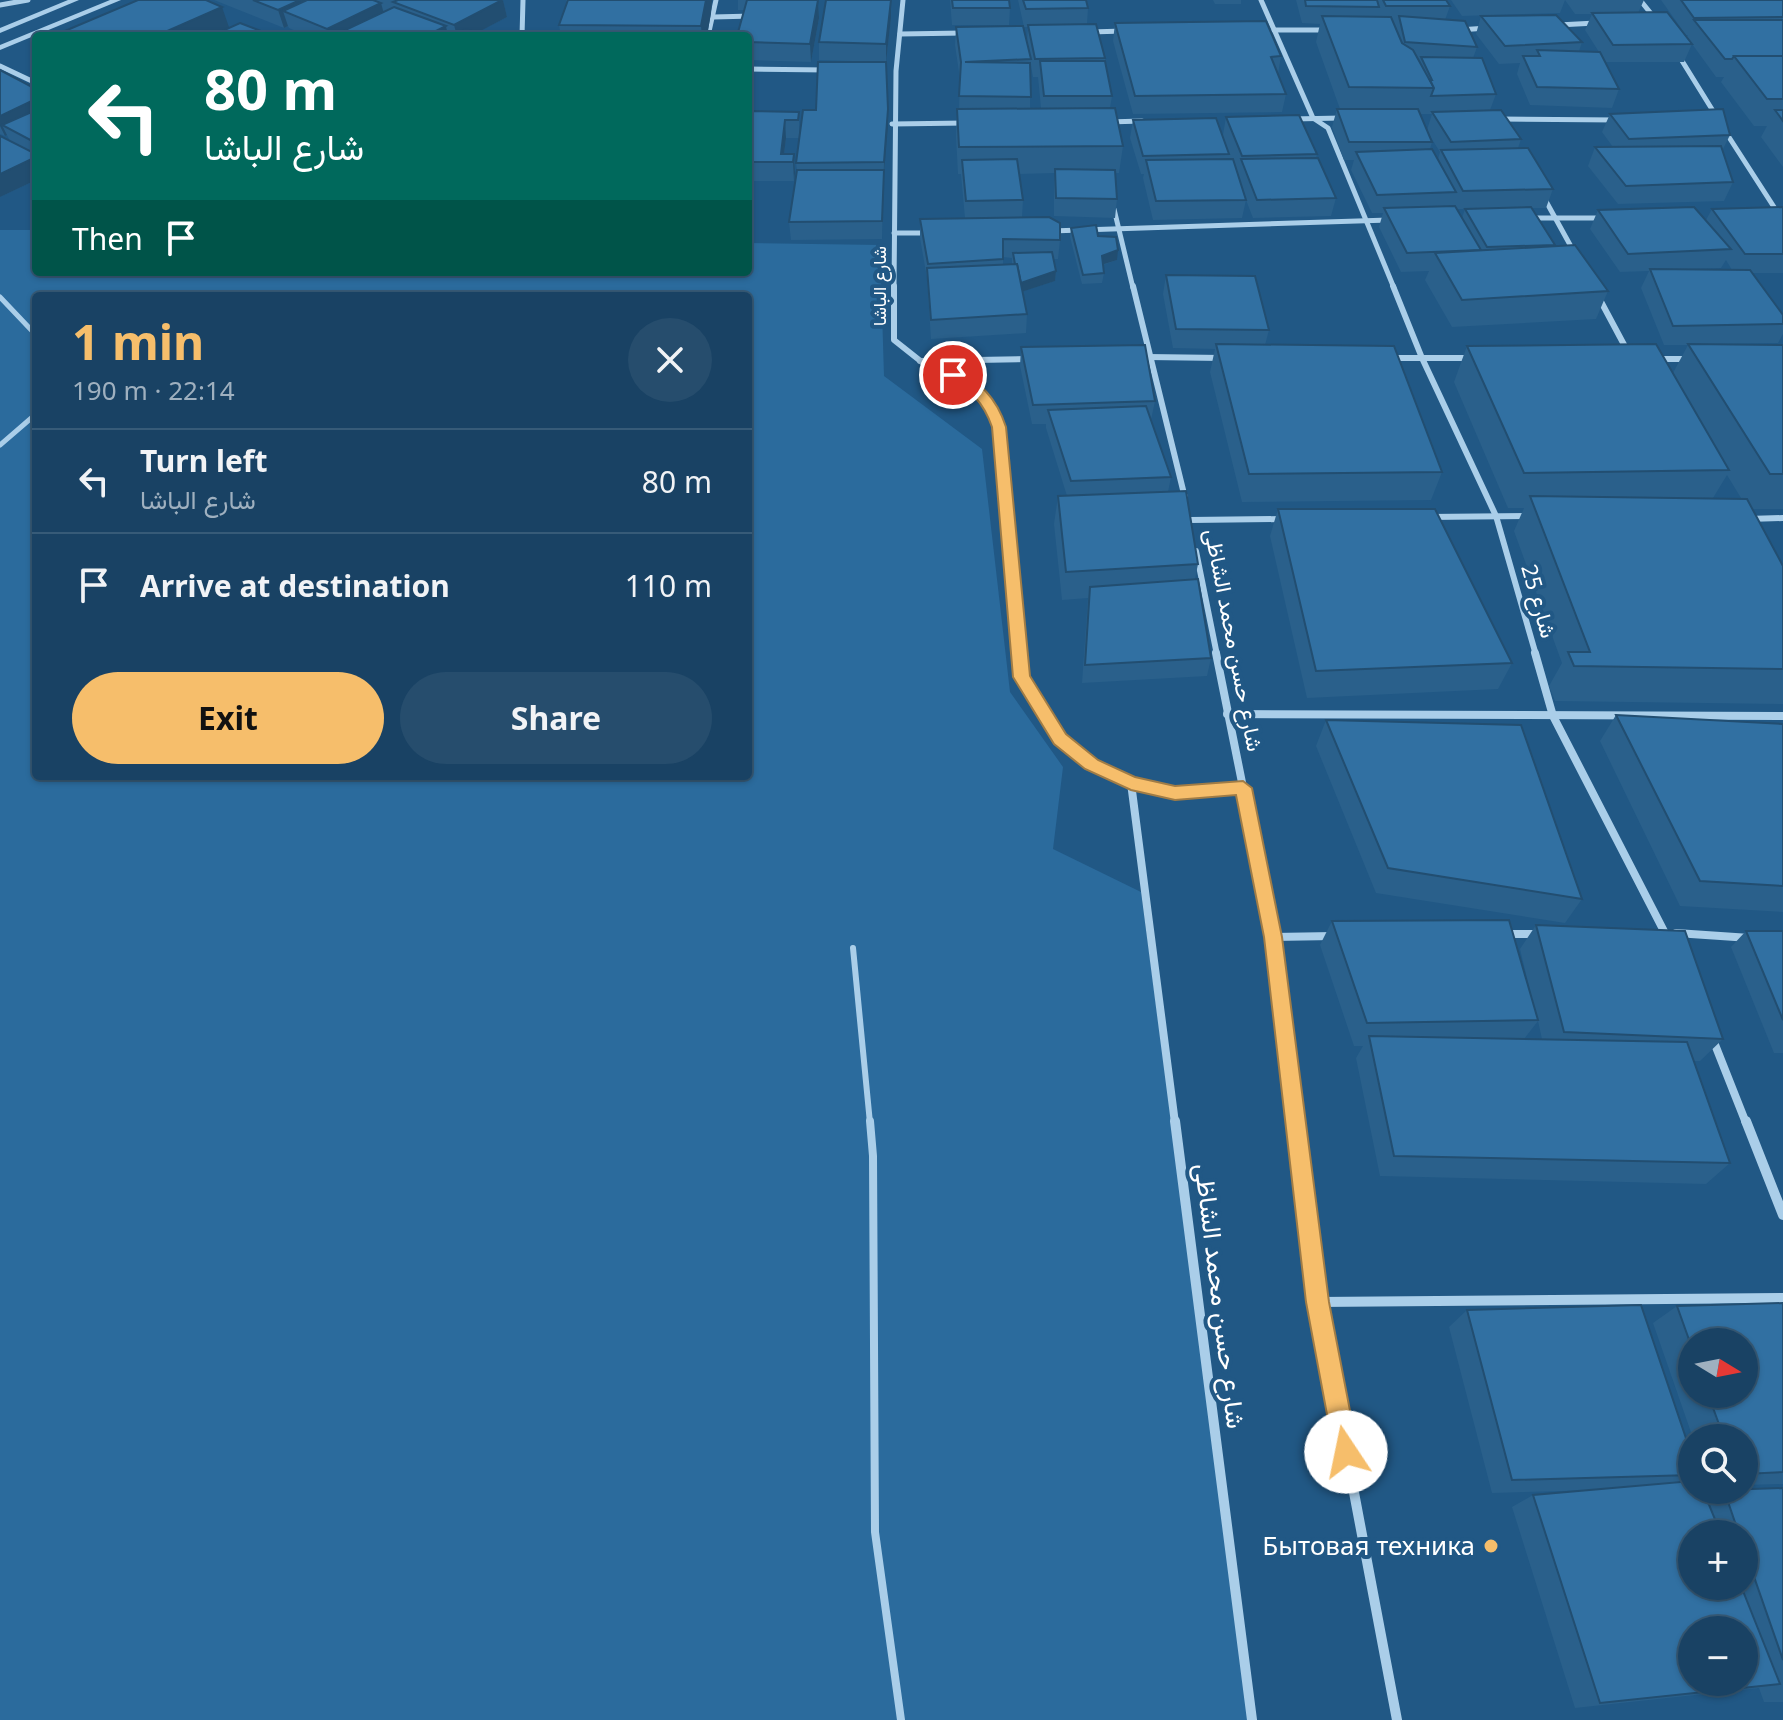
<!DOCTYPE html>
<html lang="en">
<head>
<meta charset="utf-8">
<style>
  body { margin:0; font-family:"Noto Sans",Vazirmatn,sans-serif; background:#264d6d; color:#f1f3f6; height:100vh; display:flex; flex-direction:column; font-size:30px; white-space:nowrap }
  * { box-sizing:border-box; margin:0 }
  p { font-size:26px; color:#9fb0bf }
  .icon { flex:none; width:44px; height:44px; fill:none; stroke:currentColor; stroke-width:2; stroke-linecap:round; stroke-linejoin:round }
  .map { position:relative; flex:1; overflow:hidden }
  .panel { position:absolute; left:32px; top:292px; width:720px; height:488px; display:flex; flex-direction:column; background:#194264; border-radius:8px; box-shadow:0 2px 6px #0004,0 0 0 2px #375b78 }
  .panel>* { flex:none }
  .hud { position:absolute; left:32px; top:32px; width:720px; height:244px; border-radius:8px; box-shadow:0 2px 6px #0004,0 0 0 2px #375b78; background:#00695c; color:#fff; overflow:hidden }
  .needle { width:52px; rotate:100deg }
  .fabs { position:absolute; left:1678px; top:1328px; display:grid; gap:16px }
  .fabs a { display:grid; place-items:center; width:80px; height:80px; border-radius:50%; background:#194264; box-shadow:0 2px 6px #0004,0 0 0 2px #375b78; font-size:40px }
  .pin { position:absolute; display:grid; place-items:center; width:68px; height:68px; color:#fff; margin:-34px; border:4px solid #fff; border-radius:50%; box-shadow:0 2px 8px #0007 }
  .me { position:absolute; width:88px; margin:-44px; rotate:349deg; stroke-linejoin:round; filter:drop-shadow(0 0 6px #0008) }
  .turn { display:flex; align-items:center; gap:28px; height:168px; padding:0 40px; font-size:36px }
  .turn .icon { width:104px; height:104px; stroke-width:2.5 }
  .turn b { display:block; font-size:56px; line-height:68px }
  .then { display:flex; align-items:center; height:76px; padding:0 40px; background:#0003; gap:16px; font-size:30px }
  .round { display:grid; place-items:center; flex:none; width:84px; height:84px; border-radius:42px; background:#264d6d }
  .head { display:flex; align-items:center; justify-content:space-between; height:136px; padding:0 40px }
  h1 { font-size:48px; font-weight:700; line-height:60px; color:#f6be6b }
  .cta { display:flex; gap:16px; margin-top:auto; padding:16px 40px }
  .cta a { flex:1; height:92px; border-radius:48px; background:#f6be6b; color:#111; font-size:32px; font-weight:700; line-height:92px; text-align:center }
  .cta a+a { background:#264d6d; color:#f1f3f6 }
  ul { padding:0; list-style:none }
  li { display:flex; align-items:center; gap:24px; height:104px; padding:0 40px; border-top:2px solid #375b78 }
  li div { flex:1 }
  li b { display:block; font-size:30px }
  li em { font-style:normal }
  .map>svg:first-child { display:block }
</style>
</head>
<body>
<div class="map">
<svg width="1783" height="1720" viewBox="0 0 1783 1720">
  <rect width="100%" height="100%" fill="#215885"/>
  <path fill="#2b6b9d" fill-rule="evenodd" d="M0,230H36V272H748V243L880,245L884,376L982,449L1010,692L1063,767L1053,849L1141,892L1252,1720H0ZM36,296H748V776H36Z"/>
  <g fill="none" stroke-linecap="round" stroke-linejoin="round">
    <g stroke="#aacee9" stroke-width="5">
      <polyline points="0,297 36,335"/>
      <polyline points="0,445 36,414"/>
    </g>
    <polyline stroke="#aacee9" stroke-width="6" points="853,948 870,1123"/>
    <polyline stroke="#aacee9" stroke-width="8" points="870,1121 873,1156 875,1532 901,1720"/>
    <g stroke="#aacee9" stroke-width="5">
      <polyline points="1261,0 1313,118 1328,128 1394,288"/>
      <polyline points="1640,0 1657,21"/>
      <polyline points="0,5 28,0"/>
      <polyline points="713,17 753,16"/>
      <polyline points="1558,25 1596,23"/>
      <polyline points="1274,30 1328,30"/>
      <polyline points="1458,30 1488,28"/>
      <polyline points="1090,32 1124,31"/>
      <polyline points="900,34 964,33"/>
      <polyline points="522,36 523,0"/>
      <polyline points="708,36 716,0"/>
      <polyline points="1679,56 1718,119"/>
      <polyline points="0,66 36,83"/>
      <polyline points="748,69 827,70"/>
      <polyline points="1292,119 1342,118"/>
      <polyline points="1500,119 1618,120"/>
      <polyline points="1108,122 1142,121"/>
      <polyline points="892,124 966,123"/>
      <polyline points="1725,131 1783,221"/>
      <polyline points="1542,194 1574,252"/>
      <polyline points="1114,209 1133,288"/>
      <polyline points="1527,218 1605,218"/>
      <polyline points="1051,231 1389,220"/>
      <polyline points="894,233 929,233"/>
      <polyline points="894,288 896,71 903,0"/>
    </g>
    <g stroke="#aacee9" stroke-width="6">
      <polyline points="894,286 894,340 923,363 966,383 979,393 999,427 1019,655"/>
      <polyline points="1133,286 1185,498"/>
      <polyline points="1393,286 1422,358 1496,516 1536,655"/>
      <polyline points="1598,296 1629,354"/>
      <polyline points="1148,357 1222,358"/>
      <polyline points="1388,358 1470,358"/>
      <polyline points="1656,359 1690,359"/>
      <polyline points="920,361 1030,359"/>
      <polyline points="1428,517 1530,516"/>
      <polyline points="1748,519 1783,518"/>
      <polyline points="1190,520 1282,519"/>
      <polyline points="1196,551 1217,655"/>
    </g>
    <g stroke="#aacee9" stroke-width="8">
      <path d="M1019,653C1025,726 1104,789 1176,793C1197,794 1221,790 1243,788"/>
      <polyline points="1216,653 1273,937 1296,1123"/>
      <polyline points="1535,653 1553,716 1667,937"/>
      <polyline points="1227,714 1783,716"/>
      <polyline points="1131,783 1175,1123"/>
      <polyline points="1676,933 1750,938"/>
      <polyline points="1504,934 1538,934"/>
      <polyline points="1273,937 1334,936"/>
      <polyline points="1712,1037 1746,1123"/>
    </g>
    <g stroke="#aacee9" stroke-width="10">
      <polyline points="1175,1121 1252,1720"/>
      <polyline points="1296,1121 1318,1302 1397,1720"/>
      <polyline points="1746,1121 1783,1215"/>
      <polyline points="1318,1302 1783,1298"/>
    </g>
    <g fill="#aacee9" fill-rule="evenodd">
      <polygon points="68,0 79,0 0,33 0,28"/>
      <polygon points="110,0 121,0 0,50 0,45"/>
    </g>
  </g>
  <g fill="#2a608b" fill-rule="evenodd">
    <polygon points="214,0 503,0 507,17 476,33 484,36 307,36 289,28 288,26 284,28"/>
    <polygon points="566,0 712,0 711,13 707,36 561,36 559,25 567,4"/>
    <polygon points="738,0 818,0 819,18 811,62 748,60 748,36 744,10 738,10"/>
    <polygon points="950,0 1009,0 1010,8 1009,25 952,25"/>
    <path d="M1018,0H1086L1088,8L1087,24L1105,58L1112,96L1110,108L1123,146L1119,173H1115L1117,199L1115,218L1054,216V187L1055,173L1019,174L1023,200L1022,217L1060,240L1058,259H1053L1056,271L1055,281L1023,291L1027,314L1026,333L931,339L927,278L920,238V219L965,218L961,174H958L956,136L957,109H959L960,79L955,45L956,27L1027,42L1028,27H1024ZM1030,61L1033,77H1038L1041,108L1030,109ZM1003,257L1012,258V264L1003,265Z"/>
    <polygon points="1213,0 1241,0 1241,4 1215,4"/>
    <path d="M1296,0H1446L1450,6L1445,20L1477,47L1473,58L1496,94L1490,110L1521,139L1518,148L1553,189L1546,208H1531L1555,245L1554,246L1608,291L1596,319L1452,327L1425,280L1429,271L1401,272L1379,227L1383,213H1372L1351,170L1354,160H1344L1332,127L1337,109H1340L1316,42L1320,24L1302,23ZM1420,114H1432L1427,130ZM1428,133L1440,152L1438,159L1430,149L1432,142ZM1457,209H1465L1462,218Z"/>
    <polygon points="1451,0 1565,0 1560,13 1462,16"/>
    <polygon points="1565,0 1644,0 1638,13 1692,44 1684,62 1606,62 1619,89 1612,108 1530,105 1517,74 1520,63 1499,64 1476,34 1481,16 1582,42 1579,51 1599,52 1585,30 1592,14 1575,14"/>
    <polygon points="1661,0 1783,0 1783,167 1761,137 1767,126 1754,126 1721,82 1724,77 1716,77 1687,37 1688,35 1686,35"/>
    <polygon points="891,18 886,62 819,60 819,42"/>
    <polygon points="1115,23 1281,56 1278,74 1286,94 1282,112 1133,114 1113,41"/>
    <polygon points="0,70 36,89 36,180 0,197 0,136 10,141 7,135 5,136 0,134"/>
    <polygon points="816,110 888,127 884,172 882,239 791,240 789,222 797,170 796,163"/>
    <polygon points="748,111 799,112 799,138 786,138 784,154 794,154 795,173 794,181 748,181"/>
    <polygon points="1610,114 1730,135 1722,151 1733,182 1724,201 1618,204 1588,166 1595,147 1613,147 1602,132"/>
    <polygon points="1226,117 1317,154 1316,158 1336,198 1331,216 1253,218 1246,200 1242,218 1153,220 1143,178 1144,174 1141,174 1130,138 1133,120 1223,135"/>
    <path d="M1783,207V273H1752L1783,315V334L1778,343L1718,344L1783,345V509H1753L1783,566V704L1555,701L1549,686L1562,663L1514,531L1524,508H1508L1454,382L1467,346L1673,373L1688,345H1664L1641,288L1649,271L1620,272L1590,229L1598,210L1706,220L1712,209ZM1726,260L1732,270L1690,269L1721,268ZM1727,475L1741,498H1713Z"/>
    <polygon points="1071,228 1098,236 1117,260 1103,265 1104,273 1102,283 1082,284 1070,237"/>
    <polygon points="1166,275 1269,330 1265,345 1442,472 1431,500 1242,502 1210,372 1215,349 1173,348 1163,294"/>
    <polygon points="1021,347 1155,401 1151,420 1171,477 1168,492 1198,564 1195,579 1211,658 1207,676 1082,683 1088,598 1062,600 1054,524 1058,496 1067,496 1046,428 1046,424 1032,424 1020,366"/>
    <polygon points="1278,509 1512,663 1498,689 1307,698 1270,536"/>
    <polygon points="1616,715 1783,724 1783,912 1680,906 1600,741"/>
    <polygon points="1326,720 1582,899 1565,923 1376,893 1316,746"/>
    <path d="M1332,921L1533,1003L1520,949L1536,925L1723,1039L1700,1061H1694L1730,1163L1706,1184L1380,1176L1356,1058L1363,1046H1354L1320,945ZM1538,1021L1542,1039H1524Z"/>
    <polygon points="1746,931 1783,931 1783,1053 1774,1053 1731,947"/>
    <path d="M1783,1303V1484L1744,1485V1438H1693L1653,1323L1677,1306ZM1692,1342L1744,1394H1692Z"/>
    <path d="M1467,1310L1692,1456V1478L1683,1482L1706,1497L1722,1490L1783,1488V1702H1764L1759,1688L1575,1708L1512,1507L1533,1495L1598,1490L1492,1493L1449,1327ZM1692,1534H1744V1586H1692Z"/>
  </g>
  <g fill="#224e71">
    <polygon points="300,0 339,0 283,11 288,26 284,28 278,10"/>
    <polygon points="503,0 507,17 471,36 457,36 454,25"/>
    <polygon points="706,0 712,0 711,13 707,36 702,36 701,26"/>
    <polygon points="818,0 819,18 811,62 810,44"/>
    <polygon points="891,0 891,18 886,62 886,44"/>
    <polygon points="381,3 386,21 341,32 342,36 329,36 327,29"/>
    <polygon points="222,7 231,33 224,36 156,36"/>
    <polygon points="446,26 448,36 426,36"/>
    <polygon points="36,99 36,122 2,125 7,135 5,136 0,126 0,116"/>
    <polygon points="888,109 888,127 884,172 882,239 884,162"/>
    <polygon points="785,120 786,138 783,162 781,154"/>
    <polygon points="794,154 795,173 794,181 793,162"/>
    <polygon points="36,157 36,180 0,197 0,174"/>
    <polygon points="1118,250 1117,260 1101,265 1102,256"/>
    <polygon points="1056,271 1055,281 1018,293 1019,283"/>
  </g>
  <g fill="#3170a2" stroke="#224e71" stroke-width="2" fill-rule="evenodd">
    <polygon points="138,0 206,0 222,7 156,36 53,36"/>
    <polygon points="253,0 300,0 278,10"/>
    <polygon points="307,0 373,0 381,3 327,29 283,11"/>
    <polygon points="398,0 502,0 454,25 393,2"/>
    <polygon points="568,0 706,0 701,26 559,25"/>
    <polygon points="747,0 818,0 810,44 748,42 748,36 737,36"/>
    <polygon points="826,0 891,0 886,44 819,42"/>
    <polygon points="952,0 1009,0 1010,8 953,8"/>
    <polygon points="1023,0 1086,0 1088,8 1026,9"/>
    <polygon points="1305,0 1377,0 1379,7 1306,6"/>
    <polygon points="1383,0 1446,0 1450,6 1386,6"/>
    <polygon points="1681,0 1783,0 1783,17 1694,18"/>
    <polygon points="394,7 446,26 426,36 350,36 341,32"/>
    <polygon points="1667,12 1692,44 1613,45 1592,13"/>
    <polygon points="1556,15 1582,42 1505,46 1481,16"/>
    <polygon points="1322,16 1391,17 1402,43 1413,50 1434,88 1349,87"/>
    <polygon points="1399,16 1465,21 1477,47 1405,42"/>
    <polygon points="1694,20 1783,20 1783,56 1734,56 1732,59 1725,59"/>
    <polygon points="1266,21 1281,56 1271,57 1286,94 1135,96 1115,23"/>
    <polygon points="240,23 274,36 211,36"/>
    <polygon points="1096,24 1105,58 1035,59 1028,25"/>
    <polygon points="1023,26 1031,59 965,62 1030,63 1031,97 959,96 961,62 956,27"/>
    <polygon points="466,29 484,36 451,36"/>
    <polygon points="1537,50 1600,52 1619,89 1537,87 1523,56 1540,56"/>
    <polygon points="1734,56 1783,56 1783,99 1767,99"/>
    <polygon points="1421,57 1482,58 1496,94 1431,96 1434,88 1430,80 1432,80"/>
    <polygon points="1040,61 1105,61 1112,96 1044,96"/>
    <polygon points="818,62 886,62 888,109 884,162 796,163 803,110 816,110"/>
    <polygon points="0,70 36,89 36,99 0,116"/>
    <polygon points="1115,108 1123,146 959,147 957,109"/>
    <polygon points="1337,109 1418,109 1432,142 1349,142"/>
    <polygon points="1723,109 1730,135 1629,139 1610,114"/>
    <polygon points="36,110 36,143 2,125"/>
    <polygon points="1501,110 1521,139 1451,142 1432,112"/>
    <polygon points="1775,110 1783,110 1783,121"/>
    <polygon points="748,111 799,112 798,120 785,120 781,154 794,154 793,162 748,162"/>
    <polygon points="1299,115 1317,154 1242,156 1226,117"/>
    <polygon points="1216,118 1229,154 1143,156 1133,120"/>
    <polygon points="0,136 36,154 36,157 0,174"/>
    <polygon points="1721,146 1733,182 1626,186 1595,147"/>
    <polygon points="1528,148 1553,189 1463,191 1441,150"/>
    <polygon points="1432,149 1456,192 1377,195 1356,152"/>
    <polygon points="1318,158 1336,198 1257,200 1241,159"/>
    <polygon points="1017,159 1023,200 966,201 962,160"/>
    <polygon points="1233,159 1246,200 1156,201 1146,160"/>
    <polygon points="1055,169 1115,170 1117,199 1056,198"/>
    <polygon points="797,170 884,170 882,221 789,222"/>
    <polygon points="1455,206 1481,250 1407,253 1384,208"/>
    <polygon points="1531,207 1555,245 1487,247 1465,209"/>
    <polygon points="1694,207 1731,249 1628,254 1598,210"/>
    <polygon points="1783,207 1783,254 1745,254 1712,209"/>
    <polygon points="1049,217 1060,223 1060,240 1003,239 1003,259 928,264 920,219"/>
    <polygon points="1096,225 1098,236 1116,237 1118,250 1102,256 1104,273 1083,275 1071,228"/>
    <polygon points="1575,245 1608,291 1462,300 1435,253"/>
    <polygon points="1052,252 1056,271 1021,283 1017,264 1015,264 1013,253"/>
    <polygon points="1017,264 1027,314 931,320 927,268"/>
    <polygon points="1650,269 1750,270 1783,315 1783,324 1673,326"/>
    <polygon points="1166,275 1255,276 1269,330 1176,329"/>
    <polygon points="1216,344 1394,346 1442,472 1249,474"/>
    <polygon points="1656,344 1729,470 1524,473 1467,346"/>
    <polygon points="1688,344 1783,345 1783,474 1770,474"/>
    <polygon points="1145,345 1155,401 1033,405 1021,347"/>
    <polygon points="1146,406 1171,477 1071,481 1048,410"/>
    <polygon points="1186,491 1198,564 1066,572 1058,496"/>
    <polygon points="1530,496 1747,499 1783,566 1783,669 1574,666 1568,652 1590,652"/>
    <polygon points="1278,509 1435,509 1512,663 1316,671"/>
    <polygon points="1198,579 1211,658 1085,665 1090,587"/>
    <polygon points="1616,715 1783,724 1783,886 1700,881"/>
    <polygon points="1326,720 1521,725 1582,899 1388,868"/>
    <polygon points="1509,920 1538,1020 1367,1023 1332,921"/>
    <polygon points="1536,925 1685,931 1723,1039 1564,1032"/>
    <polygon points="1746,931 1783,931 1783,1020"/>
    <polygon points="1369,1036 1687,1042 1730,1163 1394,1156"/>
    <polygon points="1783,1303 1783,1472 1744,1474 1744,1438 1724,1438 1708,1394 1744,1394 1744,1342 1692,1342 1692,1348 1677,1306"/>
    <polygon points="1641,1305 1692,1456 1692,1475 1512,1480 1467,1310"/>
    <path d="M1692,1481V1490H1703L1721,1534H1692V1586H1741L1780,1684L1600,1703L1533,1495ZM1692,1630H1744V1682H1692Z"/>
    <polygon points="1783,1488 1783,1660 1744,1548 1744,1534 1739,1534 1724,1490"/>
  </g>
  <path fill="#f6be6b" stroke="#a07c46" stroke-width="2" d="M953,371C981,380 997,399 1006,427L1030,676L1066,734L1098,760L1135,777L1175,786L1243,781L1252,788L1282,937L1329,1302L1358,1452L1354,1460L1346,1464L1338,1460L1334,1452L1306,1302L1264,937L1236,795L1175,800L1131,790L1085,769L1054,744L1013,677L992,427C983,401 971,391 948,377L946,375Z"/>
  <circle fill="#f6be6b" stroke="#215885" stroke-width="3" cx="1491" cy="1546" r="8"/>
  <g text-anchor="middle" stroke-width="8" stroke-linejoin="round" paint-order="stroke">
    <g font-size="18" fill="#fff" stroke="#215885">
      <text transform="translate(880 286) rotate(-90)" y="6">شارع الباشا</text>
    </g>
    <g font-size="22" fill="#fff" stroke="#215885">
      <text transform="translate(1539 601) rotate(74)" y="8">شارع 25</text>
      <text transform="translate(1234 640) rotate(79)" y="8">شارع حسن محمد الشاظى</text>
    </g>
    <g font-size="26" fill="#fff" stroke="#215885">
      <text transform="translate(1220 1296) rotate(83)" y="9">شارع حسن محمد الشاظى</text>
    </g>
    <g font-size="26" fill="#fff" stroke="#215885" text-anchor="end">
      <text x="1475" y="1555">Бытовая техника</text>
    </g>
  </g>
</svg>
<div class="fabs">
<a><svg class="needle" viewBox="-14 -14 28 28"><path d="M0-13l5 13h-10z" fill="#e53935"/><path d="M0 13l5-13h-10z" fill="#9fb0bf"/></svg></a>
<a><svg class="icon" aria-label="search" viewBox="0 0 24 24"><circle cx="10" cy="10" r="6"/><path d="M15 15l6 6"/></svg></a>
<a>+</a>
<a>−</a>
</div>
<div class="pin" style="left:953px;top:375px;background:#d93025"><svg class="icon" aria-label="arrive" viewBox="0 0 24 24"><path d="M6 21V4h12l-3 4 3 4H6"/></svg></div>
<svg class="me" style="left:1346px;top:1452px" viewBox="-20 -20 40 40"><circle r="19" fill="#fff"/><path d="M0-13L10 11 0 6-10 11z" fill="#f6be6b"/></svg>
<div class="hud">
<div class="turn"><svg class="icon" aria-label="left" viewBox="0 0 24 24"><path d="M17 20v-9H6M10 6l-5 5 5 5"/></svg><div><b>80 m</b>شارع الباشا</div></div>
<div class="then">Then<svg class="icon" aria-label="arrive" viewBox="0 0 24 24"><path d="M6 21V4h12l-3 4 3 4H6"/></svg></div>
</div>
<section class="panel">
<div class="head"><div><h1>1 min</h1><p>190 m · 22:14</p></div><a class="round"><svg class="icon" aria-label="close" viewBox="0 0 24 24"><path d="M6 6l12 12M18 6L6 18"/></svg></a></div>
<ul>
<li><svg class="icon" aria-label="left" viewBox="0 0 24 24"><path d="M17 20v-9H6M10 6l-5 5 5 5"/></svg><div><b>Turn left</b><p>شارع الباشا</p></div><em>80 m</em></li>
<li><svg class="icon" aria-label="arrive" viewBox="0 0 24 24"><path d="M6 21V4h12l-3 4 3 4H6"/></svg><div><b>Arrive at destination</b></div><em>110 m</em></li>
</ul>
<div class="cta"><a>Exit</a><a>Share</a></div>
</section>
</div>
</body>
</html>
